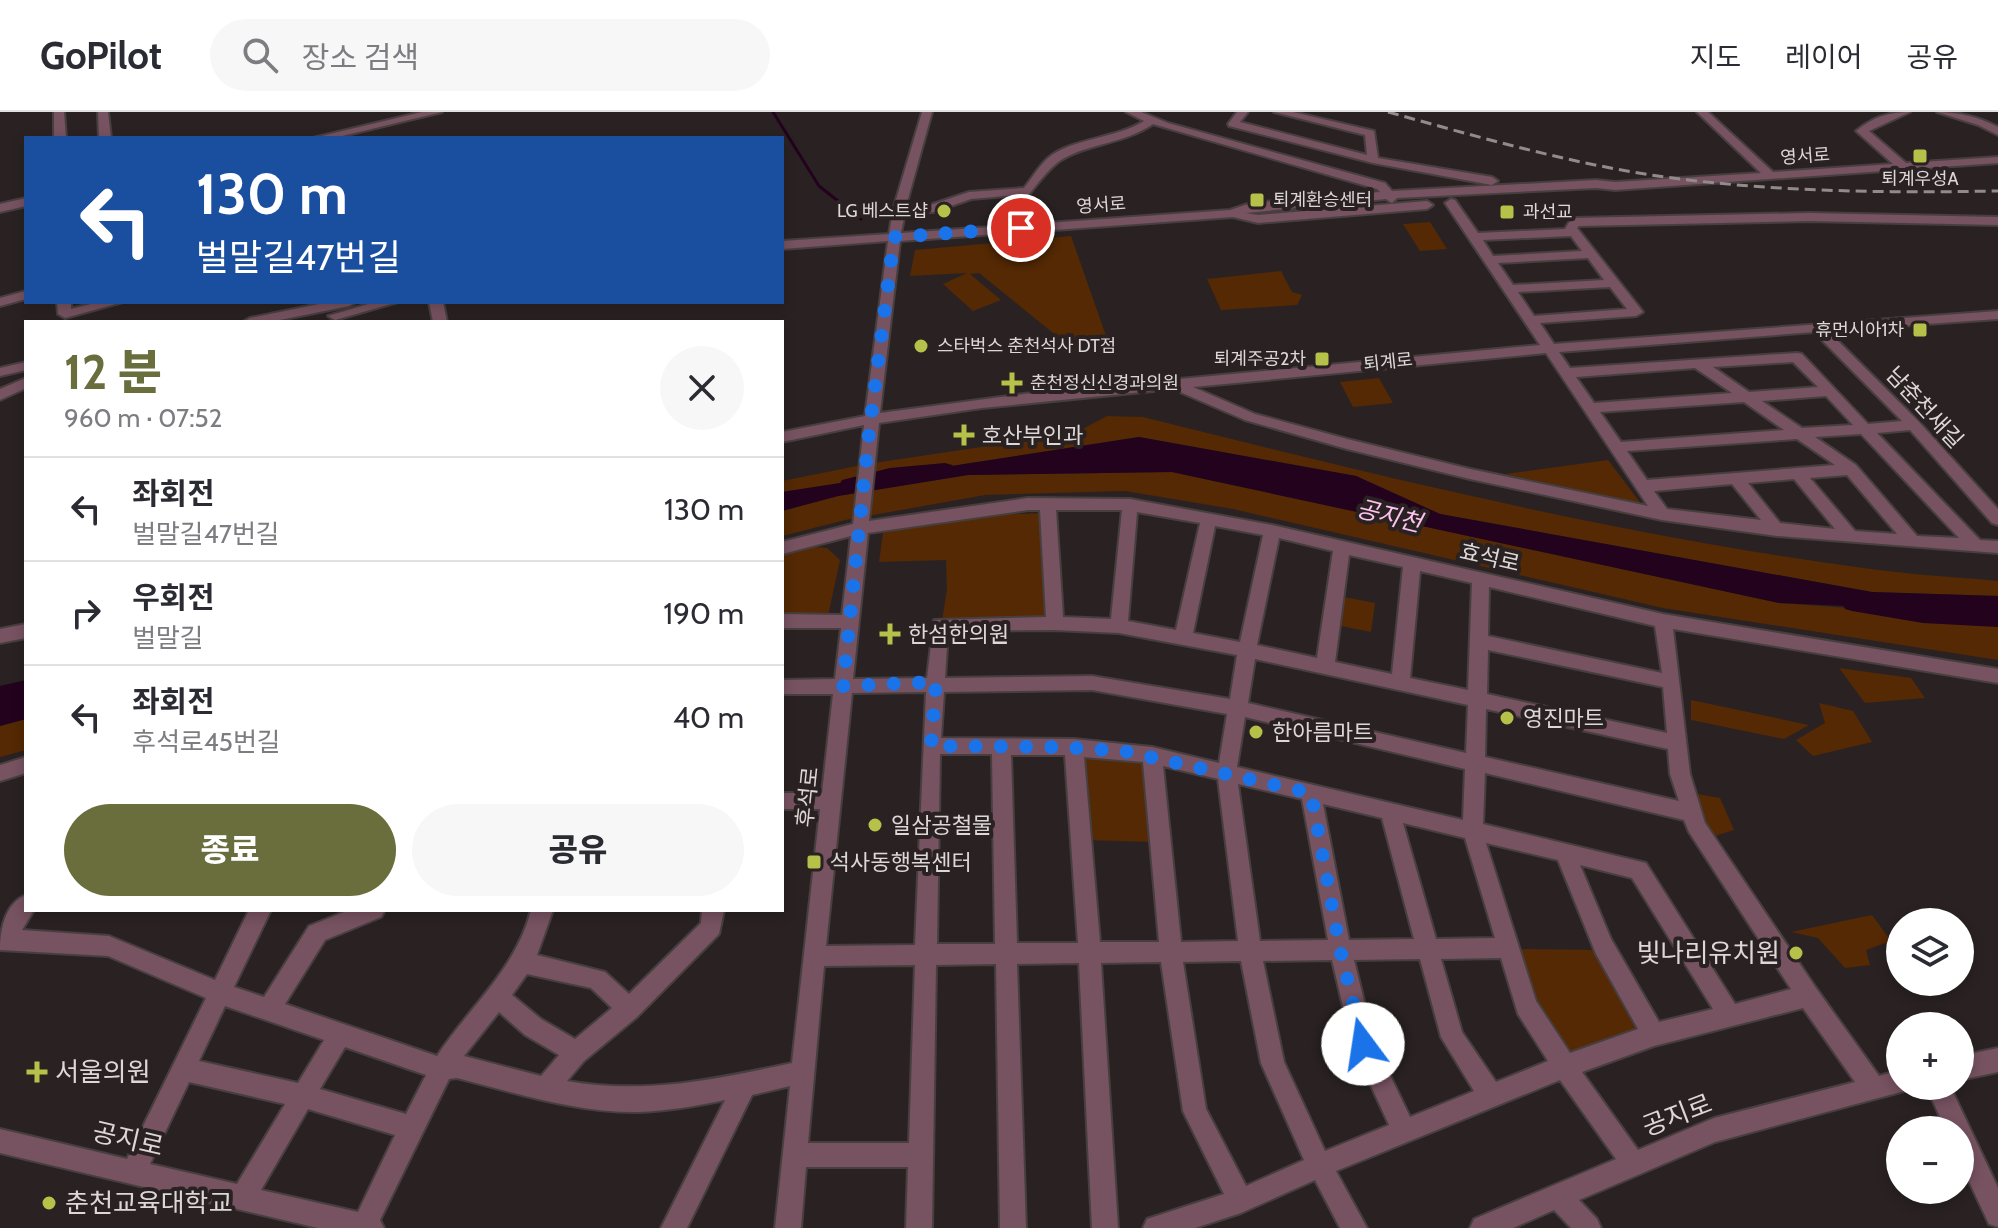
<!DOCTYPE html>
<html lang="ko">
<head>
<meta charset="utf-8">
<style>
  body { margin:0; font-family:Cabin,"Noto Sans KR",sans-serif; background:#f7f7f7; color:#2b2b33; height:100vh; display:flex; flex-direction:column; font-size:30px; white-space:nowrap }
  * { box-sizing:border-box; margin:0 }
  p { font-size:26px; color:#7c7c81 }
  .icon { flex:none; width:44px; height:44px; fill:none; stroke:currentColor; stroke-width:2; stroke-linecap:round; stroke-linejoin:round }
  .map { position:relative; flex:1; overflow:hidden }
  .drawer { position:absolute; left:24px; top:208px; width:760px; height:592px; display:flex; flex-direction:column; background:#fff; border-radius:0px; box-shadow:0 4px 12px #0003 }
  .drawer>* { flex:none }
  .top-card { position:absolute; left:24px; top:24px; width:760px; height:168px; border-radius:0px; box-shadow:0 4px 12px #0003; background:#1a4fa0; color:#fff; overflow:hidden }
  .tools { position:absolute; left:1886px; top:796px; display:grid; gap:16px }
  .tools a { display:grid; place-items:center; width:88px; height:88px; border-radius:50%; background:#fff; box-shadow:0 4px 12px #0003; font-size:40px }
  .pin { position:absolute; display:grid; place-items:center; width:68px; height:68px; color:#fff; margin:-34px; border:4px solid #fff; border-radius:50%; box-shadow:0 2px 8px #0007 }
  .me { position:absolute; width:88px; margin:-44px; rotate:346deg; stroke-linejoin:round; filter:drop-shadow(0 0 6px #0008) }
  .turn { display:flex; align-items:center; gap:28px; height:168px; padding:0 40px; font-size:36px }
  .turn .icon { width:104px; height:104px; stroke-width:2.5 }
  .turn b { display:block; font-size:56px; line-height:68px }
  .round { display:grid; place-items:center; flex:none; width:84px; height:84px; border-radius:42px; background:#f7f7f7 }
  .headline { display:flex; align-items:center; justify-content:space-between; height:136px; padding:0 40px }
  h1 { font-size:48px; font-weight:800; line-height:60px; color:#6a6e3d }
  .cta { display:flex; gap:16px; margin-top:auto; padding:16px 40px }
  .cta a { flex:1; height:92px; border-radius:48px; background:#6a6e3d; color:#fff; font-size:32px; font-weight:800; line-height:92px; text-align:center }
  .cta a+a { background:#f7f7f7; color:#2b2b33 }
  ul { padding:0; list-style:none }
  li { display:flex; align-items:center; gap:24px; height:104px; padding:0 40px; border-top:2px solid #e1e1e2 }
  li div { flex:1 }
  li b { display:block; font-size:30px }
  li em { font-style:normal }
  header { display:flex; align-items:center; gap:48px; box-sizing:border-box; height:112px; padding:0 40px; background:#fff; border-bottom:2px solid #e1e1e2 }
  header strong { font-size:38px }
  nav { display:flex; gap:44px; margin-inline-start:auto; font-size:28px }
  .search { width:560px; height:72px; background:#f7f7f7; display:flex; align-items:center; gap:20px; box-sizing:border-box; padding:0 28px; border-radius:44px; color:#7c7c81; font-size:30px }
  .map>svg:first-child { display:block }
</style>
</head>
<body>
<header>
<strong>GoPilot</strong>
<div class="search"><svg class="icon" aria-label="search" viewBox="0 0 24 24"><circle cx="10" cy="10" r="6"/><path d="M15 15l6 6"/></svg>장소 검색</div>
<nav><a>지도</a><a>레이어</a><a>공유</a></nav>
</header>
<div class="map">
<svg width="1998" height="1116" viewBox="0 0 1998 1116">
  <rect width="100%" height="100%" fill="#2a2222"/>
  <g fill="#542904">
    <polygon points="1430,110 1447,137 1420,139 1403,112"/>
    <polygon points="1071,124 1111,238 1079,242 979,161 970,162 1001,188 973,199 943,172 967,161 910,164 915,138"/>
    <polygon points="1281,159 1292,180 1302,183 1297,193 1221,198 1207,167"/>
    <polygon points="1379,266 1393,291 1353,295 1340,270"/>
    <path d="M1107,304L1143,305C1382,365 1626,425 1871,457C1913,463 1956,465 1998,469V484L1872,480L1440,402L1356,364L1139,325L782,380V369L867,352L1075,321Z"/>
    <polygon points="1608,348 1642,393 1505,362"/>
    <polygon points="1172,360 1779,491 1998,507 1998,548 1663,496 1233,397 1125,379 985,383 845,408 782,424 782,399 838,384 968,363"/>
    <polygon points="1047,401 1048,506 942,509 947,477 946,448 879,450 883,421 984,403"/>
    <polygon points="807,434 827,436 840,448 828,504 782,507 782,441"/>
    <polygon points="1344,485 1375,491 1371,520 1341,514"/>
    <polygon points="1839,556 1911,566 1925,586 1865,591"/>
    <polygon points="1691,588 1809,613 1784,627 1691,608"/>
    <polygon points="1819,591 1853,599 1872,630 1813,644 1796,628 1825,611"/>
    <polygon points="26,607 26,638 0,645 0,614"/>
    <polygon points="1080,642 1147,647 1152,730 1086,728"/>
    <polygon points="1681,679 1720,686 1734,718 1705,727"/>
    <polygon points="1872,803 1891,829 1866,838 1870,853 1845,856 1818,826 1791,820"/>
    <polygon points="1515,837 1599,838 1638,917 1561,947 1523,881"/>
  </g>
  <g fill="#22021d">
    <polygon points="1139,325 1356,364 1440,402 1872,480 1998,484 1998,501 1779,491 1172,360 968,363 838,384 782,399 782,380"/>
    <polygon points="26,568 26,607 0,614 0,574"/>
  </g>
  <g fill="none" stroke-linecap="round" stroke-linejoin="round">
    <polyline stroke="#22021d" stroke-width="3" points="773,0 819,74 861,107"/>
    <g fill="#22021d" fill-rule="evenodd">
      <polygon points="945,351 952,353 954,357 952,361 890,368 849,380 839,373 842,368 890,356"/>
      <polygon points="1852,483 1923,495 1998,499 1998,515 1923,511 1852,499 1845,497 1842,491 1845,485"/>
    </g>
    <defs>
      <g id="minor">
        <polygon points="54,0 64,0 66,26 54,26"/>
        <polygon points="98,0 108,0 111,26 99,26"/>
        <polygon points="422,0 442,0 334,26 313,26"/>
        <path d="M922,0H932L906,94L933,92L969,80L1024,76C1032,66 1039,54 1048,46C1072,26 1115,27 1144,9L1126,0H1141L1168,11L1385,71L1392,79L1596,68L1615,70L1761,61L1697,0H1708L1773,60L1893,52L1856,19C1872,5 1890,0 1910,0L1869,19L1906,51L1998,45V51L1615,78L1596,76L1397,86L1392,91L1386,87L1246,101L1258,103L1427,89L1433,93L1427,97L1258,111L1233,105L900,129L880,301L1032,281L1540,233L1445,91L1451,87L1455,88L1478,121L1565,117L1571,107L1575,106L1809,101L1998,105V113L1809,109L1579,114L1577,116L1643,200L1636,204L1540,211L1554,232L1998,199V207L1828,219L1919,310L1998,397V413L1992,411L1910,318L1877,321L1980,428L1998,429V441L1777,424L1662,408L1470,367L1347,337L1245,308L1173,277L982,296L879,311L869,409L1028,386L1130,387L1272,413L1663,502L1998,557V571L1673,517L1690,662L1705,711L1816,876L1879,964L1900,958V974H1910L1908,978L1715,1030L1579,1088L1597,1107L1601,1116H1571L1554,1098L1513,1116H1470L1474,1107L1616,1047L1560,968L1336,1059L1367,1116H1340L1315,1068L1241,1101L1195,1116H1143L1147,1107L1224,1082L1183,999L1161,850L1101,851L1118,1116H1092L1079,851L1017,852L1026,1116H1000L996,852L936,853L932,1116H906L908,1055H806L801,1116H775L790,974L752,983L687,1116H661L725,988C696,994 667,999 639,1000C577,1001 516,981 457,966L449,967L380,1108L384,1116H318L0,1041V1017L127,1047L206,886L108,844L0,838C0,818 5,791 26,783V798H34L22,818L109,824L215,868L249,798H271L234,875L264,885L309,814L349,798H385L381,805L325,828L285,892L437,944C470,894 516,857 531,798H553L537,843L605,860L629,882L701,811L702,798H724L719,822L637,905L584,949L567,969C644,983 717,967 792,951L820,697H782V681H822L833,582H782V568L835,567L841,516H782V502L842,503L851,424L782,442V430L853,412L864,313L782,330V320L865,304L888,129L782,137V129L889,122L893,98ZM1153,12L1377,77L1380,80L1251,91L1230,98L1005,114C1019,97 1044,59 1061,48C1089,31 1124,32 1153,12ZM1017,83L991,115L901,121L905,101L934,100L971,87ZM1571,124L1582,139L1493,144L1483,128ZM1588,146L1604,168L1513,173L1498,151ZM1610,175L1627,197L1534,204L1518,180ZM1814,220L1902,309L1868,312L1802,242L1797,241L1570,256L1559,240ZM1546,241L1648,394L1470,357L1347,327L1255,302L1193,275ZM1793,250L1818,275L1749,280L1713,255ZM1695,256L1732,281L1594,291L1576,265ZM1826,284L1853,313L1802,316L1762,289ZM1744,290L1784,318L1621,330L1600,300ZM1861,322L1959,426L1917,424L1856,353L1815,325ZM1797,327L1835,353L1647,368L1627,339ZM1847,363L1897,422L1855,419L1810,366ZM1794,367L1835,417L1780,411L1748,371ZM1732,372L1761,408L1667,397L1654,379ZM1028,398H1040L1046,505L934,508L927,566L853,567L868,421ZM1056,398H1122L1111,507L1063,505ZM1137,400L1200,411L1176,518L1128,509ZM1215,414L1263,423L1240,530L1193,521ZM1279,426L1333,439L1317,546L1257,533ZM1349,443L1403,455L1392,562L1335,550ZM1420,459L1472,471L1468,578L1410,566ZM1489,475L1655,514L1662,561L1488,524ZM1055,518L1119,521L1237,543L1230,587L1092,564L945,566L948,519ZM1488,538L1663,575L1667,621L1487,582ZM1255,547L1468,593L1466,641L1248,591ZM1092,578L1227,602L1219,651L1152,635L1074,627L941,626L944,580ZM926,580L915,833L826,834L852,581ZM1486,597L1668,637L1670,662L1679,689L1485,645ZM1245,605L1465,657L1463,708L1237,655ZM940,642H992L995,832H937ZM1011,643H1065L1078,831H1017ZM1084,645L1143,650L1159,830H1100ZM1163,654L1218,667L1238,829L1181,830ZM1485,661L1684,708L1689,720L1791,877L1735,892L1646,751L1483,712ZM1238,672L1302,687L1328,828L1260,829ZM1323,692L1382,706L1414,827L1349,828ZM1403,711L1465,726L1495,826L1436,827ZM1486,731L1558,748L1596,842L1638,917L1570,941L1536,889ZM1580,753L1632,766L1713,897L1659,910L1611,827ZM1501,846L1518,902L1548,949L1496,970L1462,920L1441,847ZM1420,847L1441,925L1474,979L1410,1005L1374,930L1354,848ZM1332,848L1352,932L1389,1013L1325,1039L1284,950L1263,849ZM1241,849L1261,951L1304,1048L1246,1074L1206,997L1183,850ZM915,853L909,1031H808L824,854ZM527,862L591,876L612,896L575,927L541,907L512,883ZM225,894L324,928L298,971L199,949ZM1803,896L1855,970L1714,1006L1638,1038L1582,960L1654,934ZM499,900L525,923L559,943L541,964L464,944ZM345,935L426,963L406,1002L320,977ZM189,970L285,992L237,1072L150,1052ZM308,997L395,1023L358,1100L261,1078Z"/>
        <polygon points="1237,0 1248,0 1240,10 1367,43 1365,23 1274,0 1293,0 1374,19 1378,46 1492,65 1498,69 1492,73 1373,51 1229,14 1228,12"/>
        <path d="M1937,0C1958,0 1979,5 1998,15V23L1978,13Z"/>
        <polygon points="26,86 26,94 0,100 0,92"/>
        <polygon points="26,179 26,187 0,194 0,186"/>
        <polygon points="57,190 71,190 71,197 99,190 123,190 65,206 58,202"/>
        <polygon points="329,190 356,190 349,194 270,210 243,210 250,206"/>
        <polygon points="375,190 398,190 335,208 328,204"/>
        <polygon points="429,190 443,190 447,210 433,210"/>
        <polygon points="26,250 26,258 0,264 0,256"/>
        <polygon points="26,266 26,276 0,288 0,277"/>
        <polygon points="26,512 26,526 0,531 0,517"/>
        <polygon points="26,645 26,661 0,669 0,653"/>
        <polygon points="1998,936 1998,960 1960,968 1960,944"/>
        <polygon points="1926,974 1950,974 1998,1076 1998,1115 1989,1112 1960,1050 1960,1018 1946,1018"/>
      </g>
    </defs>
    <use href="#minor" stroke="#473f3f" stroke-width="4"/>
    <use href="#minor" fill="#775260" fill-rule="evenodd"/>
    <path stroke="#928b8c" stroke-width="3" stroke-dasharray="11 6" stroke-linecap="butt" d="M1388,0C1479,25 1571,52 1665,65C1775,80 1887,81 1998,79"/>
  </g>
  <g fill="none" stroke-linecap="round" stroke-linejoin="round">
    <polyline stroke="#1a73e8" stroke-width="14" stroke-dasharray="0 25.2" points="1021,116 894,125 869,321 843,574 936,570 931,634 1059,635 1123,639 1311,681 1340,837 1363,932"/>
  </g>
  <g fill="#b6c149" stroke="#2a2222" stroke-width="3">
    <rect x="1912" y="36" width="16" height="16" rx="4"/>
    <rect x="1249" y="80" width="16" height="16" rx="4"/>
    <circle cx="944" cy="99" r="8"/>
    <rect x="1499" y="92" width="16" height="16" rx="4"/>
    <rect x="1912" y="210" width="16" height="16" rx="4"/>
    <circle cx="921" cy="234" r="8"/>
    <rect x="1314" y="239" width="16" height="16" rx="4"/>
    <path d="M1008 259h8v8h8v8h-8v8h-8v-8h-8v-8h8z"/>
    <path d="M960 311h8v8h8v8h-8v8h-8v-8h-8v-8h8z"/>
    <path d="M886 510h8v8h8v8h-8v8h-8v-8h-8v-8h8z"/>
    <circle cx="1507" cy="606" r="8"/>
    <circle cx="1256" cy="620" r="8"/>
    <circle cx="875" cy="713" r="8"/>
    <rect x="806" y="742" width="16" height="16" rx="4"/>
    <circle cx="1796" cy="841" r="8"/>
    <path d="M33 948h8v8h8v8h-8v8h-8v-8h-8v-8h8z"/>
    <circle cx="49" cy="1091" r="8"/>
  </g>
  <g text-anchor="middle" stroke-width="8" stroke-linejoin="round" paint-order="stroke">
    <g font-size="18" fill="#ddd7d8" stroke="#2a2222">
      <text transform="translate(1805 44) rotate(-4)" y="6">영서로</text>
      <text transform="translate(1101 93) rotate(-4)" y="6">영서로</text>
      <text transform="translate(1388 250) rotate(-6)" y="6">퇴계로</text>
    </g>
    <g font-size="18" fill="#ddd7d8" stroke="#2a2222" text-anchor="start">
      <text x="1920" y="73" text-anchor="middle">퇴계우성A</text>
      <text x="1273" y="94">퇴계환승센터</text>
      <text x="928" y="105" text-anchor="end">LG 베스트샵</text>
      <text x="1523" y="106">과선교</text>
      <text x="1904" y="224" text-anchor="end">휴먼시아1차</text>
      <text x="937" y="240">스타벅스 춘천석사 DT점</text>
      <text x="1306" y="253" text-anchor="end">퇴계주공2차</text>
      <text x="1030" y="277">춘천정신신경과의원</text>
    </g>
    <g font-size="22" fill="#ddd7d8" stroke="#2a2222">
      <text transform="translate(1925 295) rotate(47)" y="8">남춘천새길</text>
      <text transform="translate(1490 445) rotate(13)" y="8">효석로</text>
      <text transform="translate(807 685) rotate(-84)" y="8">후석로</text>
    </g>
    <g font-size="22" fill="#ddd7d8" stroke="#2a2222" text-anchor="start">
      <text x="982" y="331">호산부인과</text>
      <text x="908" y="530">한섬한의원</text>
      <text x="1523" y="614">영진마트</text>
      <text x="1272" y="628">한아름마트</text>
      <text x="891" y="721">일삼공철물</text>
      <text x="830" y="758">석사동행복센터</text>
    </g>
    <g font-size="24" font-style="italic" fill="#fec3f0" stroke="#2a2222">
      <text transform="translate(1389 404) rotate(14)" y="8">공지천</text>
    </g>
    <g font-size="26" fill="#ddd7d8" stroke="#2a2222" text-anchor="start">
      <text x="1780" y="850" text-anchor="end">빛나리유치원</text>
      <text x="55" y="969">서울의원</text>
      <text x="65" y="1100">춘천교육대학교</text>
    </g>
    <g font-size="26" fill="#ddd7d8" stroke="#2a2222">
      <text transform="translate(1677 1003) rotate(-21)" y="9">공지로</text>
      <text transform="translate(128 1027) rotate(13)" y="9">공지로</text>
    </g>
  </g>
</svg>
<div class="tools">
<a><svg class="icon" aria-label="layers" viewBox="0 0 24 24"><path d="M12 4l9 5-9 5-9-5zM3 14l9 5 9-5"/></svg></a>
<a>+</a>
<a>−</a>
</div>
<div class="pin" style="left:1021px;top:116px;background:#d93025"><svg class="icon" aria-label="arrive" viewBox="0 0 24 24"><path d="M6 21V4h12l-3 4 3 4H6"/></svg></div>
<svg class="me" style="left:1363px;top:932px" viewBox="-20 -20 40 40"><circle r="19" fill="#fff"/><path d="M0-13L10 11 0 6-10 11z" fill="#1a73e8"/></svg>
<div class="top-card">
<div class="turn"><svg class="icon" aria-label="left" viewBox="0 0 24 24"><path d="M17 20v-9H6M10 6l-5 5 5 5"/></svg><div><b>130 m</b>벌말길47번길</div></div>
</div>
<section class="drawer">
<div class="headline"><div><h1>12 분</h1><p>960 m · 07:52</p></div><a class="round"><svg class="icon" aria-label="close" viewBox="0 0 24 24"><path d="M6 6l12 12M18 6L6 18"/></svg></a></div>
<ul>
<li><svg class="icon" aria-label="left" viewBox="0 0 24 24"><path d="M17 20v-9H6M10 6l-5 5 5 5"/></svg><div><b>좌회전</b><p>벌말길47번길</p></div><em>130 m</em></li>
<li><svg class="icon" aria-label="right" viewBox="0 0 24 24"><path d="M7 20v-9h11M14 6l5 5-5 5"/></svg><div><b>우회전</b><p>벌말길</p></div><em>190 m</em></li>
<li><svg class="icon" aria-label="left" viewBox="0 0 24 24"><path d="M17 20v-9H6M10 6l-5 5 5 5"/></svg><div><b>좌회전</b><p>후석로45번길</p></div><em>40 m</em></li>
</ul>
<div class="cta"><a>종료</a><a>공유</a></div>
</section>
</div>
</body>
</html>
